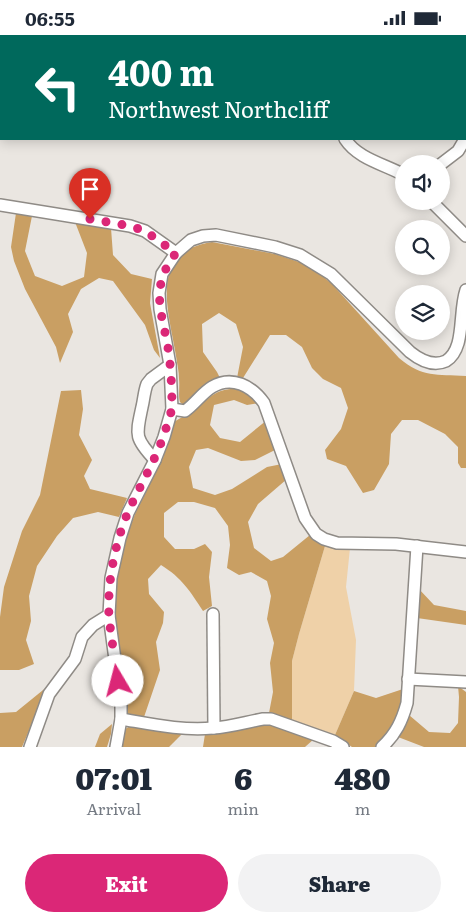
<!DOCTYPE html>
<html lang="en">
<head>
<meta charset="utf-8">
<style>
  body { margin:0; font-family:Literata,serif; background:#f2f2f3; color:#1f2937; height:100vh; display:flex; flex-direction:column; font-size:19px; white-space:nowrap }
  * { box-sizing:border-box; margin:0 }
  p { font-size:16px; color:#747a83 }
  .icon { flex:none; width:28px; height:28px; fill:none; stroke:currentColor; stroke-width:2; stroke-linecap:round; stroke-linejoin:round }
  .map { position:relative; height:712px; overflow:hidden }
  .details { display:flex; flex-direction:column; background:#fff; flex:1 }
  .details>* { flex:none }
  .top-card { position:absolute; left:0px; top:0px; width:466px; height:105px; box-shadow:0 2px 12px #0003; background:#00695c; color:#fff; overflow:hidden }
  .fabs { position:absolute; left:395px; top:120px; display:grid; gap:10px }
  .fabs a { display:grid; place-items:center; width:55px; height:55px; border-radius:50%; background:#fff; box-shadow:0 2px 12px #0003; font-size:25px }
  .pin { position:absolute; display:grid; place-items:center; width:42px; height:42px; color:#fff; margin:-51px -21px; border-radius:50% 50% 50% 0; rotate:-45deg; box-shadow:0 0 5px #0007 }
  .pin .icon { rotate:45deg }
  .me { position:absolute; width:55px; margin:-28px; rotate:352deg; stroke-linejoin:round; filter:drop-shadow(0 0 4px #0008) }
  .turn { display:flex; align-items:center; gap:18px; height:105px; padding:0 25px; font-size:22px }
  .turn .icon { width:65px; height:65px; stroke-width:2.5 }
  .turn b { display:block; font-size:35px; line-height:42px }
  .eta { display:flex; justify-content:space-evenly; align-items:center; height:85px; text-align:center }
  .eta b { font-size:30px; font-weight:800; line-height:35px }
  .action { display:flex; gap:10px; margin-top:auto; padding:10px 25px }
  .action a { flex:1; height:58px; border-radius:30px; background:#db2777; color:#fff; font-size:20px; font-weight:800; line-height:58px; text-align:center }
  .action a+a { background:#f2f2f3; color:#1f2937 }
  .status { display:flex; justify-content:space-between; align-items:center; height:35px; padding:0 25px; background:#fff; direction:ltr }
  .status svg { height:14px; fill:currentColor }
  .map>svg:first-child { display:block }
</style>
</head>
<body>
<div class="status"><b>06:55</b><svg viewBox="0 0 49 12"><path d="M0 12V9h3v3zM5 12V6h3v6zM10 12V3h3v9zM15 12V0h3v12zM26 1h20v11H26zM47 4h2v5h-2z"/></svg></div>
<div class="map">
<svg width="466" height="712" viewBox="0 0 466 712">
  <rect width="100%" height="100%" fill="#eae6e1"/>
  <polygon fill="#efd1a8" points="325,511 350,513 346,552 356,605 354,656 335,700 292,686 292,626 299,599"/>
  <g fill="#c99f63">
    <polygon points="16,178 32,181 25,216 35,241 62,251 84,242 87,218 75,187 111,193 113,220 131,239 152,244 150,268 160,323 154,315 145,290 113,246 99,243 81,254 68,279 73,297 60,328 56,312 25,254 14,226 11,212"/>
    <path d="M212,207L275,219L299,227L319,238L332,249L399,323C423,343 436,339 466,341V433H461L458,428V412L445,399L418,385H402L391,399L389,429L374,455L363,458L346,431L327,424L325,415L341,394L348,373L341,353L323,344L312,333L302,312L286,300H270L243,343H237L243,312L236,289L219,278L202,289L203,317L217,337L221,345L187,369H182L180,367C178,360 180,352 179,344C179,336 177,329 176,321C169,277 147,217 212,207Z"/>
    <path d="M239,353L260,368L247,370L234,365L214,370L210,390L220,403L240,407L267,385L277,414L255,425L241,426L208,413L196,415L189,432L193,453L215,460L232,454L267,432L282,429L287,444L258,469L248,487L254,513L271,526L283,522L310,500L325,511L299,599L292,626V686L269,678L273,657L270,628L274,608L267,584L271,561L267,546L251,537L239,540L227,533L230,510L228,491L215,473L194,467H178L164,478V502L175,514H194L205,509L212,517L209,542L212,571L203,576C190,556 182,543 161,530L148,544L149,559L164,577L163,588L156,607L160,635L143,685L126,680L114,573L117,538L125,506L135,479L163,423L174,387C178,384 183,382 188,379C211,366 207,355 239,353Z"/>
    <polygon points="81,355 83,374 79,400 92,425 84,441 90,454 127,463 119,482 98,477 73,483 57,501 37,531 29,561 31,586 26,605 34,629 19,635 0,635 0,582 4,552 22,496 40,460 61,356"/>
    <polygon points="418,553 434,570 466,576 466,590 417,583"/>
    <polygon points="48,651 22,712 0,712 0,678 16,677"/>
    <polygon points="458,651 466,657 466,712 424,712 398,702 409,680 429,697 450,698 458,688 459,662"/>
    <path d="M403,654C402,681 394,694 376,712H352L335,700L354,656L376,663Z"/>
    <polygon points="112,689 111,699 107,712 95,712 100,699"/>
    <polygon points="267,689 314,704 305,712 203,712 205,699"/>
    <path d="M131,691L183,698L169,712H121C122,703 121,694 131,691Z"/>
  </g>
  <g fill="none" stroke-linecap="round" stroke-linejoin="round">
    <defs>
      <g id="minor">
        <polyline points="157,0 159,1"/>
        <polyline points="226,1 227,0"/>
        <path d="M345,104C358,124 384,129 404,140"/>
        <polyline points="441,129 458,116 465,104"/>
        <polyline points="431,166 466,201"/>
        <polyline points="0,170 130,191 145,196 176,218"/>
        <path d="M172,374L185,376C195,369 202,358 212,352C232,340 252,351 264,368L305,483L316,499L324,504L337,508L396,509L466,517"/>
        <path d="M155,425C134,403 136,400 142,372C144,364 144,357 147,349L151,344L170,330"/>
        <polyline points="213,579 214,693"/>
        <polyline points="408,644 466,647"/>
        <path d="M121,684C151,689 182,696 213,693C230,692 246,687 263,684H271L333,706L343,712"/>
        <polyline points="30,712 49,659 75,624 82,602 93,590 109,580"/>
        <path d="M116,712L121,684V669L109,580L111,543L120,503L128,478L155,425L164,402L172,374L170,330L160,274L159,258L162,239L176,218L191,205L203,201L216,200L275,212L300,220L331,239L410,317C420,325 433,332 446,326C466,313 458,279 466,255"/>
        <path d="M382,712C396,699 402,686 407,668L417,511"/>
      </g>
    </defs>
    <use href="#minor" stroke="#8f8b86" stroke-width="14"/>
    <use href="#minor" stroke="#fff" stroke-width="11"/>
  </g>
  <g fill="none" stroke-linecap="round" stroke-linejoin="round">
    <path stroke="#db2777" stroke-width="9" stroke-dasharray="0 16.2" d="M90,184L130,191L145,196L176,218C148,254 163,278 169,319C171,336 172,355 172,372C171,378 169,385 167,390C158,422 141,448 128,477C115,508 107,548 109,581C111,603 115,624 118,646"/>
  </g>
</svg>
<div class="fabs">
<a><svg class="icon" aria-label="sound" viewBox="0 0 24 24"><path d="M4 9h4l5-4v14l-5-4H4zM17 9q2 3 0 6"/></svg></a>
<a><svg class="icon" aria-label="search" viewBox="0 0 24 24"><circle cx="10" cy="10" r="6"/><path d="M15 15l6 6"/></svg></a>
<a><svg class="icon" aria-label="layers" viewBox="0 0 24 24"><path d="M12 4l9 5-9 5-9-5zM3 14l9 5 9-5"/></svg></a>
</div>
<div class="pin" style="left:90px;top:184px;background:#d93025"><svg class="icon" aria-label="arrive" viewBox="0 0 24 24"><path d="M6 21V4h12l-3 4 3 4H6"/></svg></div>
<svg class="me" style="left:118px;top:646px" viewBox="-20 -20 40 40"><circle r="19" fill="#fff"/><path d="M0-13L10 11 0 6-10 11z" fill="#db2777"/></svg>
<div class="top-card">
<div class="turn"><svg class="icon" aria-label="left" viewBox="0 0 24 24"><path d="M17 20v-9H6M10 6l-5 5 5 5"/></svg><div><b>400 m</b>Northwest Northcliff</div></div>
</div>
</div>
<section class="details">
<div class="eta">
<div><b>07:01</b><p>Arrival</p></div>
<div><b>6</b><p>min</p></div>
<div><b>480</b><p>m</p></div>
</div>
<div class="action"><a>Exit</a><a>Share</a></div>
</section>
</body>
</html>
